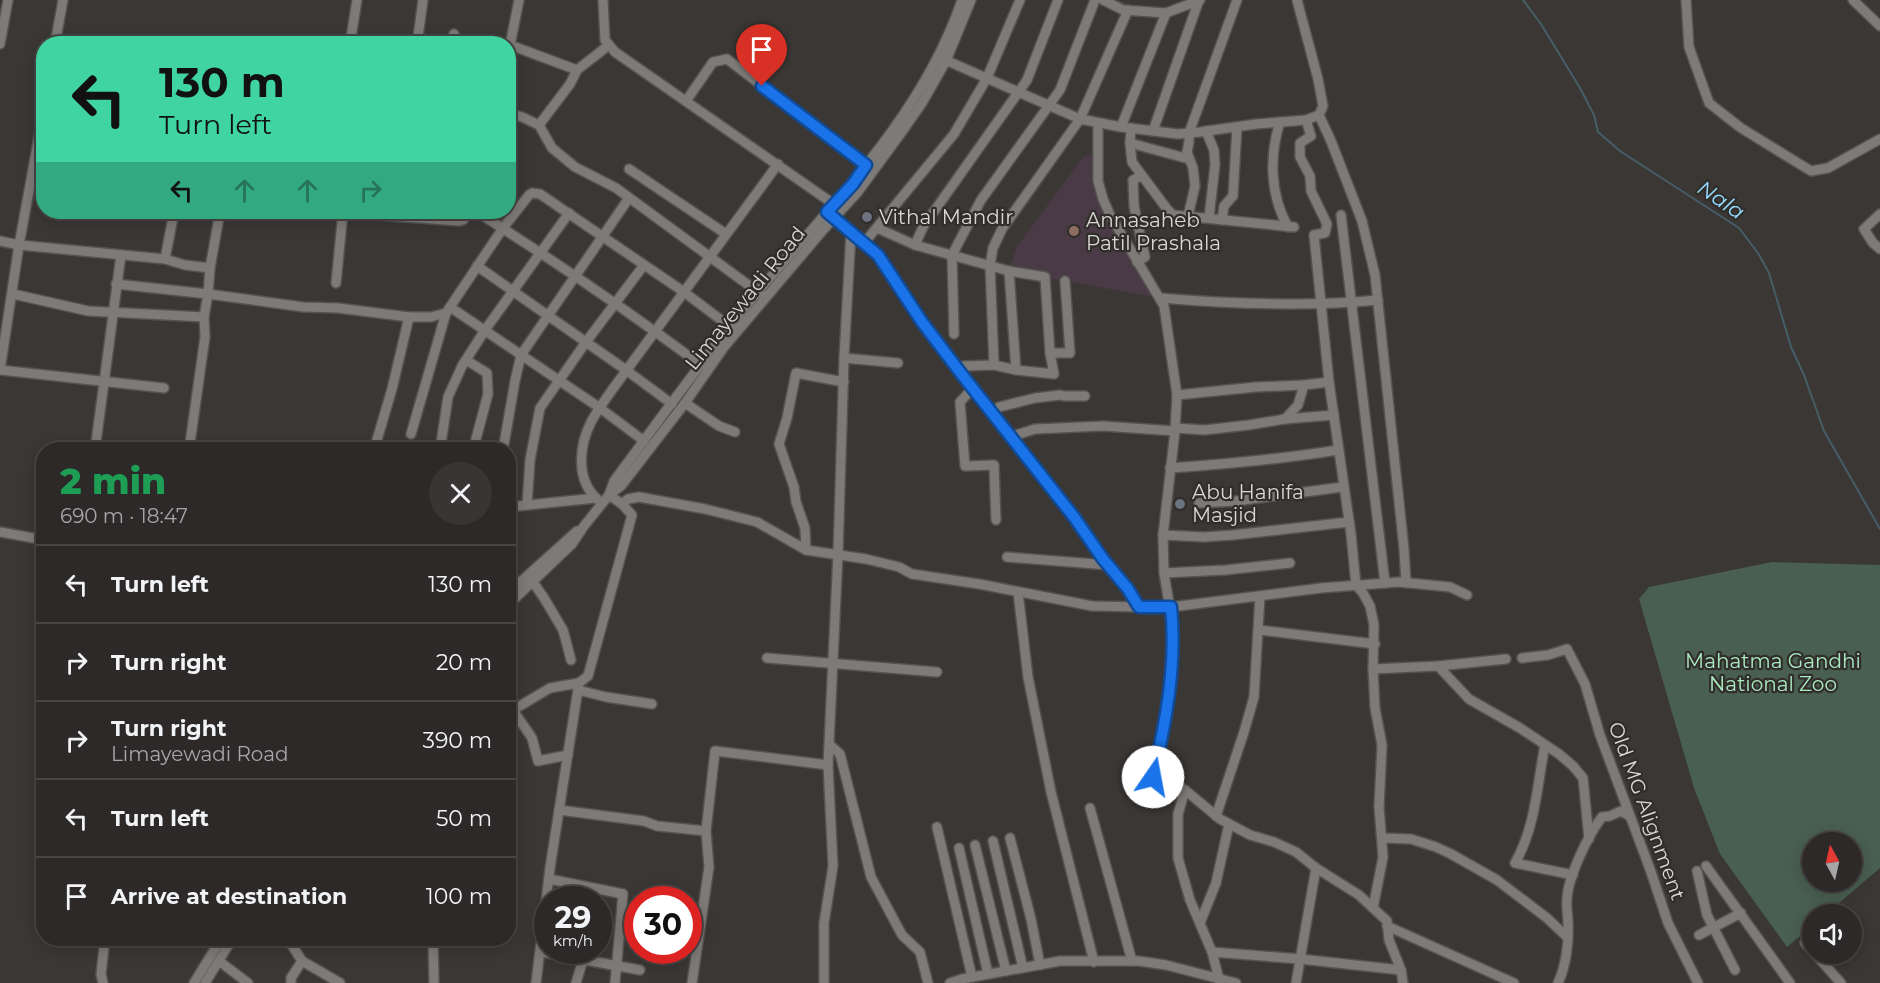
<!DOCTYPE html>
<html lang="en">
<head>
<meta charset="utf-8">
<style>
  body { margin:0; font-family:Montserrat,sans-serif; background:#383534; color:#f1f3f6; height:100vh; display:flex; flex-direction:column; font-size:22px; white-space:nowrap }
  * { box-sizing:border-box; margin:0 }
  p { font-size:20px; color:#a6a6a8 }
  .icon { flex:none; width:33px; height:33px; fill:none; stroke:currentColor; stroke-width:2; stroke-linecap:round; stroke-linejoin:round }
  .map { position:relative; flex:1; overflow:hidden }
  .side { position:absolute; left:36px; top:442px; width:480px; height:504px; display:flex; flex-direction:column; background:#2c2928; border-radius:24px; box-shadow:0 3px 15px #0003,0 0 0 2px #484545 }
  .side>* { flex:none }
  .banner { position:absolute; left:36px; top:36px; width:480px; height:183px; border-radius:24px; box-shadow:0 3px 15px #0003,0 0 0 2px #484545; background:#3fd4a2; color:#111; overflow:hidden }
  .needle { width:39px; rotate:352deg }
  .fabs { position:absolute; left:1802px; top:832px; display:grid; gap:12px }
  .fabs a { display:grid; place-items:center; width:60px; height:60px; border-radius:50%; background:#2c2928; box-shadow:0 3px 15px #0003,0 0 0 2px #484545; font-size:30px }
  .speed { position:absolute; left:534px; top:886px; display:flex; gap:12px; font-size:30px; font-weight:700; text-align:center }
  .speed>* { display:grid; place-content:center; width:78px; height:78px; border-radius:50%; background:#2c2928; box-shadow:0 3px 15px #0003,0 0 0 2px #484545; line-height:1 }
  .speed small { font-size:15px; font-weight:400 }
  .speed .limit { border:9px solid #d22; background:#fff; color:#111 }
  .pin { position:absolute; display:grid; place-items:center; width:51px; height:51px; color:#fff; margin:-62px -26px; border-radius:50% 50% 50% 0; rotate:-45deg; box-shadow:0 0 6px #0007 }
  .pin .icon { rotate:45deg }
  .me { position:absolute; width:66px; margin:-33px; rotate:12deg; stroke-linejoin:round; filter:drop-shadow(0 0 4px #0008) }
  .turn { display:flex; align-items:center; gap:21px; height:126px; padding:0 24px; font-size:27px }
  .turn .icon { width:78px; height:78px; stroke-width:2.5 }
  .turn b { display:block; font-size:42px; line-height:51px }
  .lanes { display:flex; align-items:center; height:57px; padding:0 24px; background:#0003; justify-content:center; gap:30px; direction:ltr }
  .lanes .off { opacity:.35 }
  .round { display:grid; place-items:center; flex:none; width:63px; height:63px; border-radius:32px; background:#383534 }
  .overview { display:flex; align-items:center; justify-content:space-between; height:102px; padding:0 24px }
  h1 { font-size:36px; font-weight:800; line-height:45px; color:#1e9e55 }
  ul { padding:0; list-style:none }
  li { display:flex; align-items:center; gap:18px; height:78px; padding:0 24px; border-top:2px solid #484545 }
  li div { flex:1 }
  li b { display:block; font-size:22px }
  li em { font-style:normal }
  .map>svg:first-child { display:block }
</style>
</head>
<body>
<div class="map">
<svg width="1880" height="983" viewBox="0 0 1880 983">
  <rect width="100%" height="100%" fill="#3a3735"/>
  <polygon fill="#4a3a46" points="1098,154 1100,189 1160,298 1009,271 1016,248 1084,156"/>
  <path fill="#495f50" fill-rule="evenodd" d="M1772,562L1880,565V868L1825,915H1812V926L1787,947L1720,854L1694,788L1639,599L1649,587ZM1812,843H1851V882H1812Z"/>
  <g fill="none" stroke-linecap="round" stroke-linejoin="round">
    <g stroke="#465e67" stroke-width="2">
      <polyline points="1114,0 1128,6"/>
      <polyline points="1523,0 1541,24 1580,88 1594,115 1598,132 1620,151 1739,228 1758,253 1769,273 1791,347 1804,375 1824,431 1880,529"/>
    </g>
    <defs>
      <g id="minor">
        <polyline points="519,0 510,45 577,70"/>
        <polyline points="603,0 605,40 615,52 835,205"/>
        <polyline points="1103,0 1123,10 1166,13 1200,0"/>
        <polyline points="1686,0 1689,47 1709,103 1741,128 1811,171 1828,168 1880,139"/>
        <polyline points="1853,0 1880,26"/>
        <polyline points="0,44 8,0"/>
        <polyline points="55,44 63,0"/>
        <polyline points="350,44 357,0"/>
        <polyline points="417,44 423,0"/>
        <polyline points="452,44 454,34"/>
        <polyline points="943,59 1080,119 1121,127 1178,134 1200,132 1256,124 1306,120 1319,115 1323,106 1318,79 1297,0"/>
        <polyline points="686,101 713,62 727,59 866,165"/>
        <polyline points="508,113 522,117 539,125 552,148 575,167 616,188 762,295"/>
        <polyline points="1319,115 1331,141 1362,221 1375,275 1404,549 1406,583"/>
        <polyline points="1306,120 1311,136 1300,143 1300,157 1310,176 1311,191 1327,224 1325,233 1314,235 1329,382 1351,534 1356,585 1363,593 1370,606 1374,625 1373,669 1375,708 1382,745 1379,807 1383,857 1373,908"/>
        <path d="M1280,122C1269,156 1270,195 1288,227"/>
        <polyline points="1098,123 1098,181 1103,199 1110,215 1164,306 1177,395 1175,431 1163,535 1164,573 1173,627 1173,653 1165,714 1153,777 1173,784 1185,790 1220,819 1250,835 1274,842 1296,852 1316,868 1359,895 1387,921 1389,940 1401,970 1403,983"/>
        <polyline points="539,125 570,84 577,70 609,45"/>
        <polyline points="1121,127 1166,13"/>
        <polyline points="1131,128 1130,143 1132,162 1167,209 1173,215 1294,227"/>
        <polyline points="1153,131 1199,0"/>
        <polyline points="1206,131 1214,150 1215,165 1209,218"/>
        <polyline points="1130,143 1189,159"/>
        <polyline points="629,169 726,234"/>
        <polyline points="174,212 165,259 185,265 210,268"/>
        <polyline points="220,212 210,268 208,294 303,307 338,308 409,317 431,317 446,313 503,228 529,195 532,193 540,194 684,292 729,326"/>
        <polyline points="337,212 459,221 463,220 469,212"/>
        <path d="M477,212C553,260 628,311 701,365"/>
        <polyline points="1880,214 1864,229 1873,243 1880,249"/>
        <polyline points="1341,215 1385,583"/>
        <polyline points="1188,216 1195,186 1193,168 1187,152 1189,142 1189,133 1237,0"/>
        <polyline points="1222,220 1224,206 1233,196 1237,127"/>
        <polyline points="877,228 915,245 1009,271 1045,277 1050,353"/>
        <polyline points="0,241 19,245 44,109"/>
        <polyline points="864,243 954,134 987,78 1020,0"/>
        <polyline points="915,245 923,227 1027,80 1058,0"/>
        <polyline points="1137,262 1145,257 1134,206 1133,180 1141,176"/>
        <polyline points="477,266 626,370 672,404"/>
        <polyline points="1009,271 1016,370"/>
        <polyline points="336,283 343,212"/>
        <polyline points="13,294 88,311 204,317 208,294 116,284"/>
        <path d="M1160,298C1232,304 1306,307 1378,300"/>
        <polyline points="450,307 600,408 644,441"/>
        <polyline points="954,334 952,255 981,200 1060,90 1095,0"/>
        <polyline points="844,358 898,363"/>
        <polyline points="466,360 487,373 488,394 476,439 474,450"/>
        <polyline points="994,365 990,265 993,248 1002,229 1080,119 1128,10"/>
        <polyline points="0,370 19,245 165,259"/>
        <polyline points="0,370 164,388"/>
        <polyline points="963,377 964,366 994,365 1016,370 1054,374 1050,353 1070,353 1065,281"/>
        <polyline points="972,389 960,402 965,466 994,465 996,520"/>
        <polyline points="1177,395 1256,387 1304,385"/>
        <polyline points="685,403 719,426 735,432"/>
        <polyline points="991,413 999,407 1035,398 1060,395 1064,396 1085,396"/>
        <polyline points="1285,419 1334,415"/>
        <polyline points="1175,428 1204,430 1249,425 1285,419 1298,405 1304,385 1329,382"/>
        <polyline points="411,434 446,313"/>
        <polyline points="1010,437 1035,429 1103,426 1175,431"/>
        <polyline points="95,450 121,255"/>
        <polyline points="189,450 205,337 204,317"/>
        <polyline points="374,450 392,389 409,317"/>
        <polyline points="440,450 448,397 462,366 485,330 569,213"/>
        <polyline points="503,450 515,381 521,355 629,198"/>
        <path d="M1170,468C1227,464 1282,459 1338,450"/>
        <path d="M609,495L614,481C661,418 707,353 757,293C834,202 923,115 962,0"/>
        <path d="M596,498C576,479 579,446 591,422C597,411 605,400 612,390L778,164"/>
        <polyline points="1199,503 1236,501 1343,487"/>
        <polyline points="622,504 628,499 639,497 705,509 757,522 806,550 866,559 899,567 912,574 979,584 1092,606 1139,607 1128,589 1103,559 1074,517 963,377 922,322 878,255 851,232"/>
        <polyline points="527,505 530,460 540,408 586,342 644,265"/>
        <polyline points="508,507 596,498 598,500"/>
        <polyline points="0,532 44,540"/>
        <polyline points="1163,535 1204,537 1233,535 1349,522"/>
        <polyline points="806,550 805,528 796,502 794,487 779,444 787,418 796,373 844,382"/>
        <polyline points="1007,557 1108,565"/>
        <polyline points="1164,573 1225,570 1290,563"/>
        <polyline points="533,582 544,598 563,630 571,660"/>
        <polyline points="1018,592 1028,677 1051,792 1094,962"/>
        <polyline points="508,593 577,531"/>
        <polyline points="508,605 572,544 584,526 609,495 621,486 685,403 724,347 823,230 857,193 901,133 922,103 946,61 971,0"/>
        <polyline points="1139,607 1171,607 1321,588 1399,582 1450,587 1467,595"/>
        <polyline points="1259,630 1375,644"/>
        <polyline points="767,658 937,672"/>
        <polyline points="1522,658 1548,655 1567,649 1585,684 1600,735 1651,872 1668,923 1698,983"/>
        <polyline points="1438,666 1469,699 1520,728 1559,754 1573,766 1583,778 1589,839"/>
        <polyline points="1373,669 1438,666 1506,659"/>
        <polyline points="578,690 606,697 652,704"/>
        <polyline points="508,703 532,738 538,761 568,755"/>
        <polyline points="513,710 550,688 579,683"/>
        <polyline points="830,745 840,754 871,877 902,935 920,952 928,983"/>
        <path d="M1545,745C1537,785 1536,826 1515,863L1573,875"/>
        <polyline points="1185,790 1178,814 1178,858 1190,900 1212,952 1220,983"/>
        <polyline points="1090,808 1132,961"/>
        <polyline points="559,810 644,821 657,826 706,831"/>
        <polyline points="1216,816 1244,732 1254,697 1260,596"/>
        <polyline points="937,827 972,977"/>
        <polyline points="1010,838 1031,919 1040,965"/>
        <polyline points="1382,838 1411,839 1436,847 1451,854 1497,880 1547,918 1567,937"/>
        <polyline points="993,841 1023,968"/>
        <polyline points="975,845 1006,971"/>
        <polyline points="959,848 988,974"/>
        <polyline points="1706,866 1790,983"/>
        <polyline points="1697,871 1707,915 1735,970"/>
        <polyline points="549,879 623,894 615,983"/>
        <polyline points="1200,923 1216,883 1229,824"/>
        <polyline points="1387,926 1514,983"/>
        <polyline points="1699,935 1741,913"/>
        <polyline points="288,939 302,961 340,983"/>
        <polyline points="433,939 434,983"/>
        <polyline points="1805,943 1812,950"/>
        <polyline points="541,952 640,970"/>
        <polyline points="1212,952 1300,959 1401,970"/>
        <polyline points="1815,954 1841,983"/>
        <polyline points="219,961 248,983"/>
        <polyline points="103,983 101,974 105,939"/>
        <polyline points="194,983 221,939"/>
        <polyline points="205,983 232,939"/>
        <polyline points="291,983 291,978 302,961"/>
        <polyline points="536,983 550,868 579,683 588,676 632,515 622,504 609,495"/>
        <polyline points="576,983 583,960"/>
        <polyline points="692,983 709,867 706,831 715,751 828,765"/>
        <polyline points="824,983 824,923 833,866 828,765 838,554 844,358 851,232 827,212"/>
        <polyline points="950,983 962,979 1060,961 1139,961 1166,965 1236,983"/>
        <polyline points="1296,983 1316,868"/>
        <path d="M1558,983C1566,966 1569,942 1568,923C1568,915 1566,908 1567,899C1568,877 1588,835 1602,817L1610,816L1621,811L1628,815"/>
      </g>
    </defs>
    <use href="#minor" stroke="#545350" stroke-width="12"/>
    <use href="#minor" stroke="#7d7a77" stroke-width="9"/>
  </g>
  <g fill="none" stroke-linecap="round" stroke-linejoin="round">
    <defs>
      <path id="route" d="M762,86L866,165L853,184L827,212L878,255L922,322L963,376L1074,517L1103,559L1128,589L1139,607H1171C1177,663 1166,722 1153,777"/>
    </defs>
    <use href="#route" stroke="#114b97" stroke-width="15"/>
    <use href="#route" stroke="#1a73e8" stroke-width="10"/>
  </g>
  <g fill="#6b7280" stroke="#302d2b" stroke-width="2">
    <circle cx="867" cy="217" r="6"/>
    <circle cx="1180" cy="504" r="6"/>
  </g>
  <circle fill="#8d6e63" stroke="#302d2b" stroke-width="2" cx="1074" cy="231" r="6"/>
  <g text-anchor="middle" stroke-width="4.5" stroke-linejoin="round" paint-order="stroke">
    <g font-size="20" fill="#d8d7d5" stroke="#302d2b" text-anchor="start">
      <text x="879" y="224">Vithal Mandir</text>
      <text x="1086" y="227">Annasaheb<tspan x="1086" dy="23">Patil Prashala</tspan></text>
      <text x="1192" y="499">Abu Hanifa<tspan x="1192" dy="23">Masjid</tspan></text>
    </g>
    <g font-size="20" fill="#d8d7d5" stroke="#302d2b">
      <text transform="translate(745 298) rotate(-51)" y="7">Limayewadi Road</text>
      <text transform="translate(1647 811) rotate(70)" y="7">Old MG Alignment</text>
    </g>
    <g font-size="20" fill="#aae9be" stroke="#302d2b">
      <text x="1773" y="668">Mahatma Gandhi<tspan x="1773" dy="23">National Zoo</tspan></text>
    </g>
    <g font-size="21" font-style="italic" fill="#93dcff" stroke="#302d2b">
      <text transform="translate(1721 200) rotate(34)" y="7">Nala</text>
    </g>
  </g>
</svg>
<div class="fabs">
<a><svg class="needle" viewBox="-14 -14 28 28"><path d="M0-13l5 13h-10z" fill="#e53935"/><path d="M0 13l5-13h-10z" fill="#a6a6a8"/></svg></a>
<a><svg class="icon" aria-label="sound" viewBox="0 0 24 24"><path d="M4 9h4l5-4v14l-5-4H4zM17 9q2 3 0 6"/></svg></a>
</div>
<div class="speed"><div>29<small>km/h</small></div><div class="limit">30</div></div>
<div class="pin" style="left:762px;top:86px;background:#d93025"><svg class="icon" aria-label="arrive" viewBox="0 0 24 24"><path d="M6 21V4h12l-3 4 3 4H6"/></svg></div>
<svg class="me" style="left:1153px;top:777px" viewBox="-20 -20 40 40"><circle r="19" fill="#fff"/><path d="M0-13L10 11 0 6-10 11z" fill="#1a73e8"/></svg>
<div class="banner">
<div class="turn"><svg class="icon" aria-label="left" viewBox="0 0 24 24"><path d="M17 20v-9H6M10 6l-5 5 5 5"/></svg><div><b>130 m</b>Turn left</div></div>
<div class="lanes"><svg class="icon" aria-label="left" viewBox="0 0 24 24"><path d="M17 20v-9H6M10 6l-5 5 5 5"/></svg><svg class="icon off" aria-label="ahead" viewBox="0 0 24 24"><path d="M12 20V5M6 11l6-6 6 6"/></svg><svg class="icon off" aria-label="ahead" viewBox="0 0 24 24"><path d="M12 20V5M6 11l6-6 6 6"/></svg><svg class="icon off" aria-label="right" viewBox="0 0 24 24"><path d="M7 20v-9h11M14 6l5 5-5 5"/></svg></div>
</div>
<section class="side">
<div class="overview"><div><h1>2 min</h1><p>690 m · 18:47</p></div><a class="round"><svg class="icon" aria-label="close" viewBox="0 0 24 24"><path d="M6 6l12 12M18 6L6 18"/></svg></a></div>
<ul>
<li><svg class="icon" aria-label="left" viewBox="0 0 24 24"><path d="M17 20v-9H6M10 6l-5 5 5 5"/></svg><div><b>Turn left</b></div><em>130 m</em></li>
<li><svg class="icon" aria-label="right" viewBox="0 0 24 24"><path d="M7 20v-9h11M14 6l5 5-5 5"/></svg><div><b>Turn right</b></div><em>20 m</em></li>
<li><svg class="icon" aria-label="right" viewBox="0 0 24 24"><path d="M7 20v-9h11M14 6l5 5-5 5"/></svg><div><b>Turn right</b><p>Limayewadi Road</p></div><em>390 m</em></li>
<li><svg class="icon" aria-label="left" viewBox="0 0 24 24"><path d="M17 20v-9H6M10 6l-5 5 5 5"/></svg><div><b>Turn left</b></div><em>50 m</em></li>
<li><svg class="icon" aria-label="arrive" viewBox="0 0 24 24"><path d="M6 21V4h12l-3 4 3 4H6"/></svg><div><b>Arrive at destination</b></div><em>100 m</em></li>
</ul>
</section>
</div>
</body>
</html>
